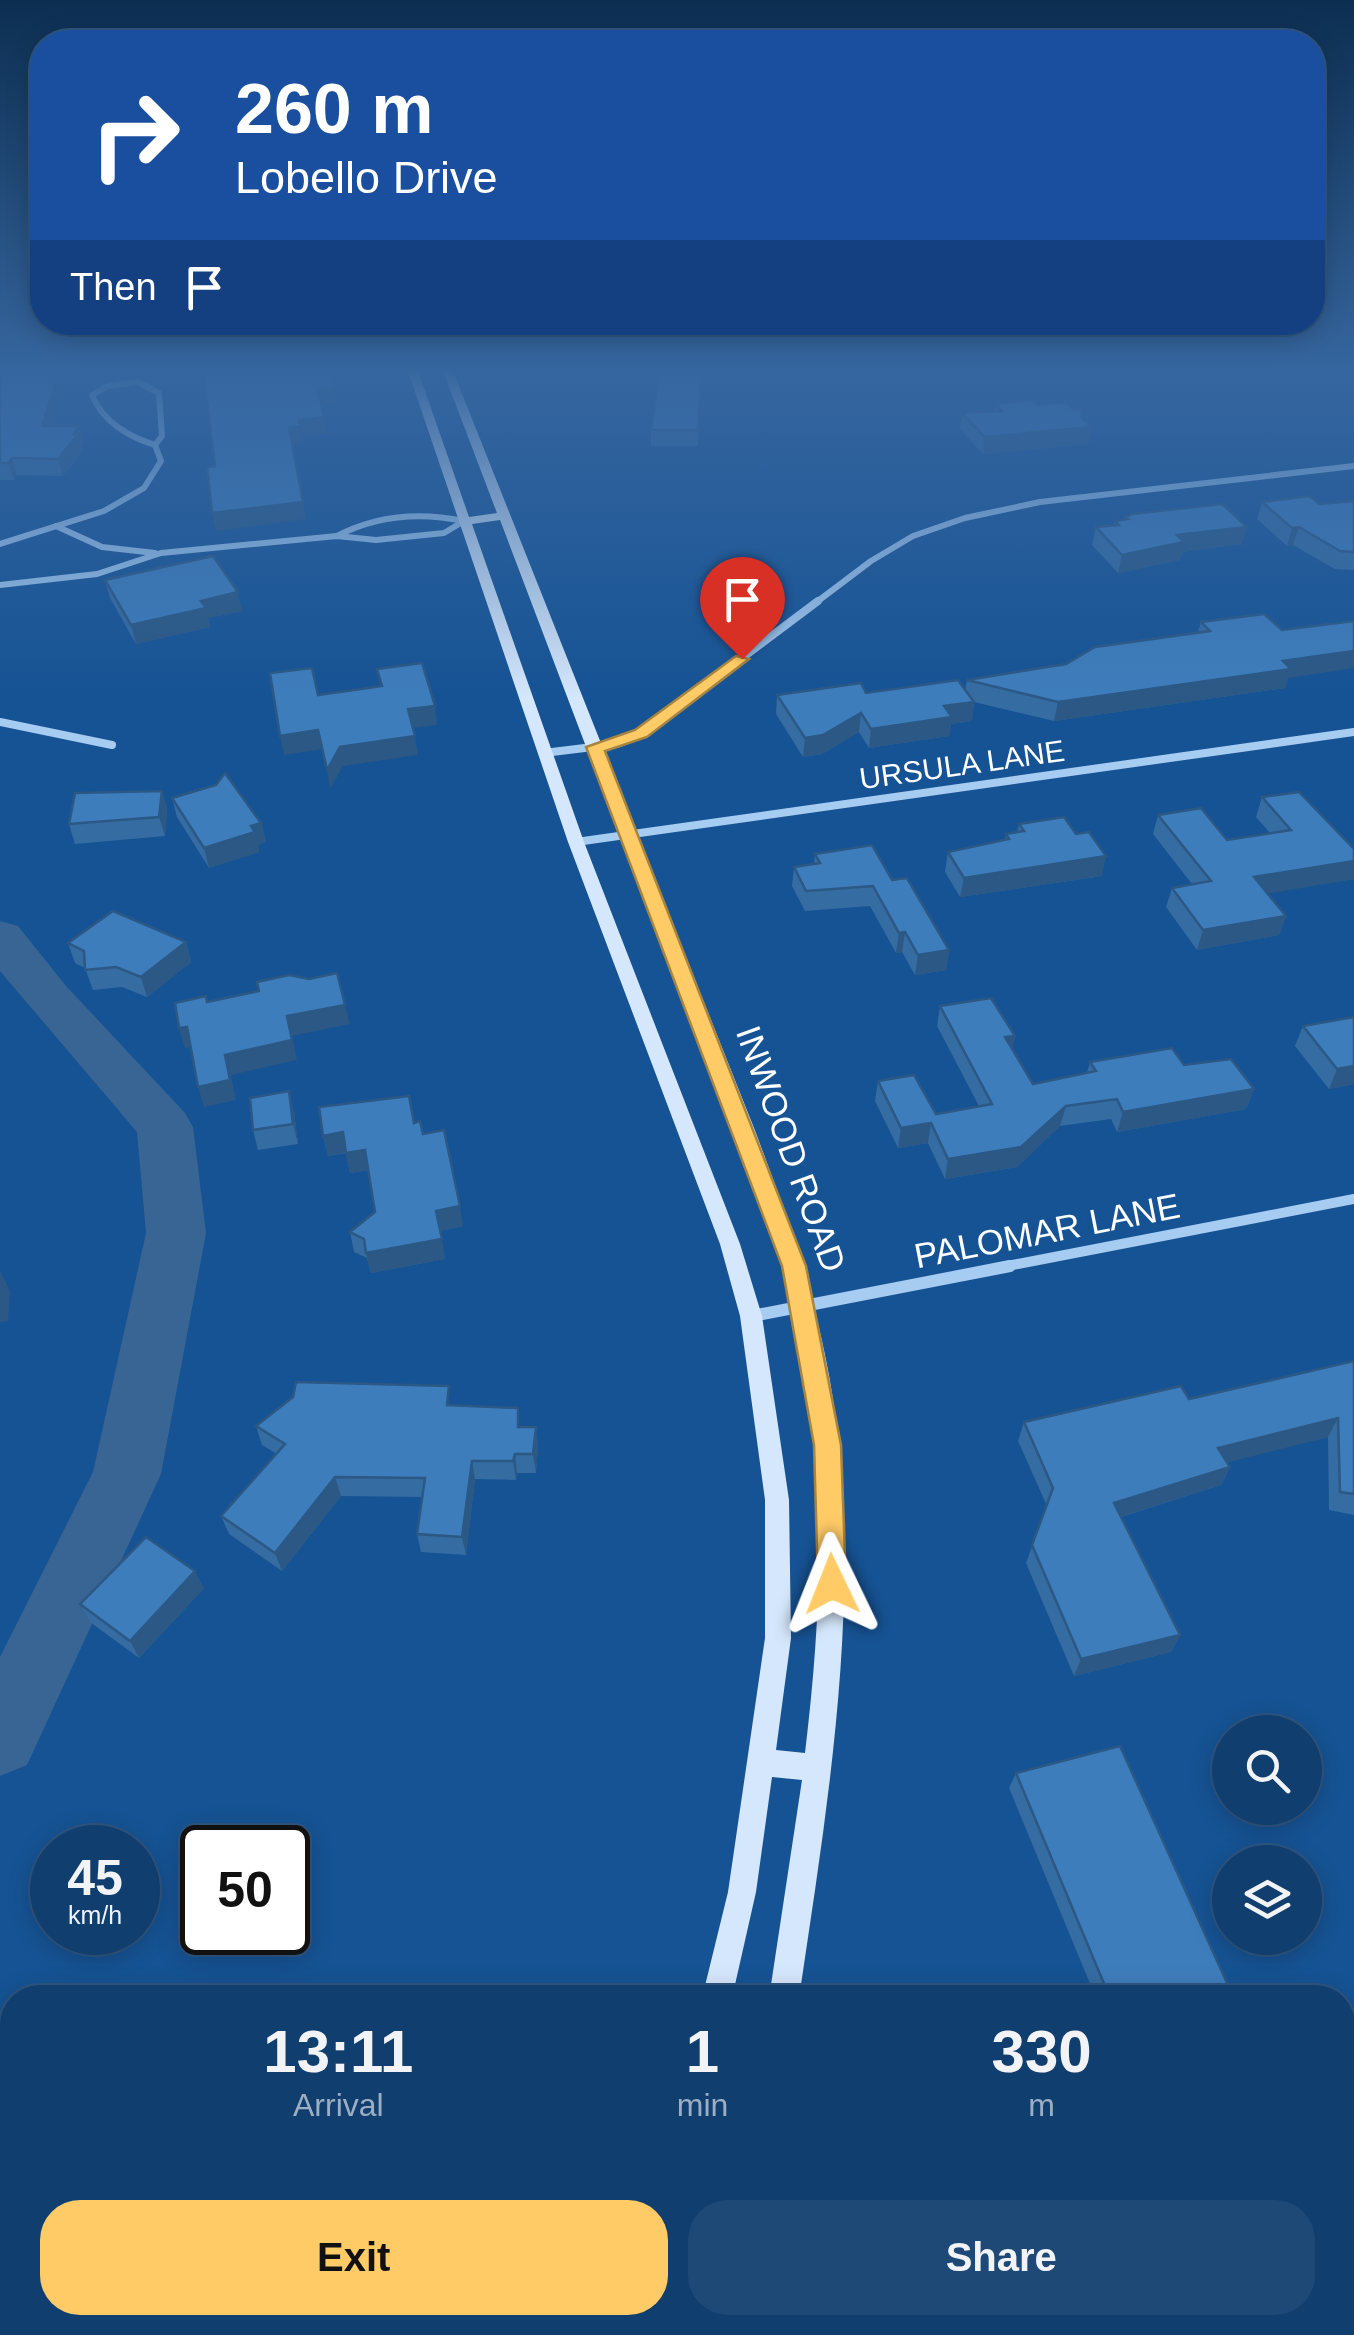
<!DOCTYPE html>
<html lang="en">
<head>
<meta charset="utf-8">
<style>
  body { margin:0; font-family:Helvetica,sans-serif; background:#1e4977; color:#f1f3f6; height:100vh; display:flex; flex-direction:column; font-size:38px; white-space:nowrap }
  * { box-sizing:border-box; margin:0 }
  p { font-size:32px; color:#9caec3 }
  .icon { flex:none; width:55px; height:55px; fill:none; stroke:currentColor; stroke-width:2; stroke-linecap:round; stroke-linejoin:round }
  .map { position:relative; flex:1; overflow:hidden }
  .sheet { position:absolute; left:0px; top:1985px; width:1355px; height:350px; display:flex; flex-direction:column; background:#103e6f; border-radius:40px 40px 0 0; box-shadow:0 5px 25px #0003,0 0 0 2px #305782 }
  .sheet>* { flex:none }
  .hud { position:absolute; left:30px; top:30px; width:1295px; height:305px; border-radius:40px; box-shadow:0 5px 25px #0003,0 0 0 2px #305782; background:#1a4fa0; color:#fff; overflow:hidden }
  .tools { position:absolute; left:1212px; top:1715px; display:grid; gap:20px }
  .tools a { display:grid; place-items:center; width:110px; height:110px; border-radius:50%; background:#103e6f; box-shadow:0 5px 25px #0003,0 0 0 2px #305782; font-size:50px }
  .speed { position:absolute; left:30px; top:1825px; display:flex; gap:20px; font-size:50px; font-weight:700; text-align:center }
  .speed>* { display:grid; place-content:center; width:130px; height:130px; border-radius:50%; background:#103e6f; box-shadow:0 5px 25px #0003,0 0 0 2px #305782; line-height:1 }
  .speed small { font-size:25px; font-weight:400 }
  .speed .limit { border:5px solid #111; border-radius:15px; background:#fff; color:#111 }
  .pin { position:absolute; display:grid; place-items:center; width:85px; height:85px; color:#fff; margin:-102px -42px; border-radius:50% 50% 50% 0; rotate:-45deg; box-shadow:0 0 10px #0007 }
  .pin .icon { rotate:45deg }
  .me { position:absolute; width:110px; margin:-55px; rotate:358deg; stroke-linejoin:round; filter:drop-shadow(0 0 8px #0008) }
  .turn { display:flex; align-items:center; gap:35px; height:210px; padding:0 40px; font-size:45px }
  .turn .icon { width:130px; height:130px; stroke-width:2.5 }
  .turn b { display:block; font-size:70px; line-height:85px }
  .then { display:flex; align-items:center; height:95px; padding:0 40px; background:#0003; gap:20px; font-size:38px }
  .eta { display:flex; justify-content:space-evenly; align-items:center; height:170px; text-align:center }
  .eta b { font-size:60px; font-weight:700; line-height:70px }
  .cta { display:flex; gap:20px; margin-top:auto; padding:20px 40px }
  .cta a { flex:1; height:115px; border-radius:40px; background:#ffcb66; color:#111; font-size:40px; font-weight:700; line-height:115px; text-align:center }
  .cta a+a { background:#1e4977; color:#f1f3f6 }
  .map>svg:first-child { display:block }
</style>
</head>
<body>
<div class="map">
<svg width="1354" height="2335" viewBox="0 0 1354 2335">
  <rect width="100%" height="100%" fill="#165394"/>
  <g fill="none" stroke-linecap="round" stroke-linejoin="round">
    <polygon fill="#396594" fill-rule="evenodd" points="0,921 18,926 66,986 185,1113 193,1127 206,1233 161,1474 27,1765 0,1776 0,1657 93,1472 146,1233 137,1132 0,971"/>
    <g stroke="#a6ccf1" stroke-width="6">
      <path d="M137,382L159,393L162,436L155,445C129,437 102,421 92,395L108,386Z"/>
      <polyline points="56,526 102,547 155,553"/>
      <path d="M337,536C377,515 420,512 464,521"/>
      <polyline points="0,544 104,511 144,488 161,461 155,445"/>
      <polyline points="0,585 97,574 161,553 337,536 376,540 444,533 464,521"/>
      <polyline points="814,604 871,561 913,536 965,518 1040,502 1354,466"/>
    </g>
    <g stroke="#a6ccf1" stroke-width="8">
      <polyline points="0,722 112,745"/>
      <polyline points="544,753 617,744 641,734 818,601"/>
      <polyline points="576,842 1354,732"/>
    </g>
    <polyline stroke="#a6ccf1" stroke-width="10" points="997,1268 1354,1199"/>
    <polyline stroke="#a6ccf1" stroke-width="12" points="752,1316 1010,1266"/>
    <g stroke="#a6ccf1" stroke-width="15">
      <polyline points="1342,2294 1354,2290"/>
      <polyline points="1214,2335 1253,2322"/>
    </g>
    <g fill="#d5e7fc" fill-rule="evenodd">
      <path d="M408,371H418L469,517L497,513L443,371H453L754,1128C785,1210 815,1294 830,1381C865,1586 829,1795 799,1998H769L802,1780L772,1777L756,1892L732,1998H702L728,1892L765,1638V1500L740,1316L720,1244L568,842ZM500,520C557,669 612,818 671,966C725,1101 786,1238 808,1383C826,1505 820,1630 805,1753L776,1750L791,1638L789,1500L762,1316L740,1244L584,842L472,524Z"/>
      <polygon points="586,2322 620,2322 616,2335 582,2335"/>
      <polygon points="666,2322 700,2322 696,2335 662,2335"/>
    </g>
  </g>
  <g fill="#356ca2">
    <polygon points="0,371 61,371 61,395 52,426 84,443 81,447 82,451 63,476 17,475 14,480 0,480"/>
    <polygon points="701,371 698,446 651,446 651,430"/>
    <polygon points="995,404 1038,405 1073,409 1082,418 1088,444 983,454 960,429 962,413 994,412"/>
    <polygon points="1354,501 1354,570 1335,569 1293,545 1287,546 1257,519 1262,502 1319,504"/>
    <polygon points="1125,517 1242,544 1182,552 1180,560 1118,573 1092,545 1096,527 1114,525 1115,521 1125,520"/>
    <polygon points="105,580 242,611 208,618 210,627 136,644 110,598"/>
    <polygon points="1201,622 1288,678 1285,688 1054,721 974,702 972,721 951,724 949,736 869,748 859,732 822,754 803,757 776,714 777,695 965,690 967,680 1066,664 1198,632"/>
    <polygon points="162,791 167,810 165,836 75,844 69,824"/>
    <polygon points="1262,797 1354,879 1267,893 1286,916 1279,935 1197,950 1166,907 1172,888 1192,884 1153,834 1158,815 1227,840 1270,833 1256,817"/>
    <polygon points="172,798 261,823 266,842 258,845 259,852 209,868 177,817"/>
    <polygon points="1019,824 1076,834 1102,876 960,897 945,872 948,852 1005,840 1006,834 1017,832"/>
    <polygon points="815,854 892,880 949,950 946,970 915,975 902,952 896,953 870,906 805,911 792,886 794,867 814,864"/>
    <polygon points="186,942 191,962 147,997 122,987 93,990 85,968 75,963 68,943"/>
    <polygon points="940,1006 1015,1036 1012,1049 1033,1084 1087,1073 1090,1062 1184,1065 1254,1089 1246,1109 1117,1132 1111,1119 1060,1126 1017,1167 945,1179 928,1143 898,1148 875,1101 878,1081 936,1114 979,1106 937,1026"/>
    <polygon points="1303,1026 1354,1084 1329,1089 1295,1046"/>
    <polygon points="294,1111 298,1144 258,1150 253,1130"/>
    <polygon points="414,1123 423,1134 463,1226 440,1231 445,1259 371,1273 367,1258 354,1252 350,1232 375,1212 368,1170 350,1173 346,1153 328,1156 323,1136"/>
    <polygon points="1354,1361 1354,1515 1329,1510 1328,1437 1227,1462 1230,1467 1221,1485 1121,1517 1180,1635 1171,1652 1074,1676 1026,1563 1047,1506 1018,1441 1024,1422 1189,1399"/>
    <polygon points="452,1405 520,1427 536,1427 538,1446 536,1473 517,1473 516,1480 475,1479 466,1555 421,1552 417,1534 422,1497 341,1496 282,1571 229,1534 221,1516 277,1454 262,1445 256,1426"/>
    <polygon points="204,1588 139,1658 90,1622 80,1604"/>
    <polygon points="1016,1773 1216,1998 1096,1998 1009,1788"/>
  </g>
  <g fill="#2b5884">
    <polygon points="57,371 61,371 61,395 47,442 42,426"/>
    <polygon points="334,387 336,404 320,405 318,389"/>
    <polygon points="324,417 327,434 302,436 299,420"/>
    <polygon points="79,426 84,443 81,447 82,451 63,476 58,459"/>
    <polygon points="300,426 303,443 292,444 289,427"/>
    <polygon points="1091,427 1088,444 983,454 985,437"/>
    <polygon points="12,458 17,475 14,480 8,463"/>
    <polygon points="303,502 306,519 216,531 212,513"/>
    <polygon points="1247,527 1242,544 1182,552 1180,560 1118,573 1122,555 1177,535"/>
    <polygon points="1299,527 1293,545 1287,546 1292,528"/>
    <polygon points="238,592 242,611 208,618 210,627 136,644 131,625 201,601"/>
    <polygon points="1354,651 1354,668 1288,678 1285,688 1054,721 1058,702 1283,661"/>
    <polygon points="974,702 972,721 951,724 949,736 869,748 871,729 944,706"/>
    <polygon points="435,706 437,725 411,728 408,709"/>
    <polygon points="861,713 859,732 822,754 803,757 805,738"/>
    <polygon points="318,730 322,749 284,755 280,736"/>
    <polygon points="415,736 418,755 343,766 330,789 327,770 340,747"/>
    <polygon points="162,791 167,810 165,836 159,817"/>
    <polygon points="261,823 266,842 258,845 259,852 209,868 204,848"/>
    <polygon points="1106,856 1102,876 960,897 964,878"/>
    <polygon points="1354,861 1354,879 1247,897 1254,877"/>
    <polygon points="1286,916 1279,935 1197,950 1203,930"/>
    <polygon points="905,932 902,952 896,953 899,933"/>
    <polygon points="186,942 191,962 147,997 141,977"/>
    <polygon points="949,950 946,970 915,975 918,955"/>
    <polygon points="345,1005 350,1024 292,1036 297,1060 231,1075 236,1100 204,1107 198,1087 225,1055 287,1016"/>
    <polygon points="187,1027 194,1047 185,1048 179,1028"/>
    <polygon points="1015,1036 1011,1056 1005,1037"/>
    <polygon points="1354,1066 1354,1084 1329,1089 1337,1069"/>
    <polygon points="1254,1089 1246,1109 1117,1132 1123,1112"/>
    <polygon points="289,1091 294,1111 298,1144 293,1124"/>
    <polygon points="1066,1106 1060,1126 1017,1167 945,1179 948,1159"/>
    <polygon points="931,1123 928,1143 898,1148 901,1128"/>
    <polygon points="343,1132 347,1152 328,1156 323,1136"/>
    <polygon points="365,1150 369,1170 350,1173 346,1153"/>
    <polygon points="460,1206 463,1226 440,1231 436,1211"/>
    <polygon points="442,1239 445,1259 371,1273 366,1253"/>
    <polygon points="0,1271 10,1291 8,1321 0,1322"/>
    <polygon points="1338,1418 1328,1437 1210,1467 1218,1448"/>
    <polygon points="536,1427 538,1446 536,1473 533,1454"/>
    <polygon points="515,1454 517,1473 516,1480 513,1461"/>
    <polygon points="472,1461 475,1479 466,1555 462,1537"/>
    <polygon points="1230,1467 1221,1485 1107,1521 1114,1503"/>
    <polygon points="335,1477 341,1496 282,1571 275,1553"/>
    <polygon points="195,1571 204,1588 139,1658 130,1641"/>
    <polygon points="1180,1635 1171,1652 1074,1676 1081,1659"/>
    <polygon points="1228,1985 1217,1997 1184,1998"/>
  </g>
  <g fill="#3e7dbc" stroke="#2b5884" stroke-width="2.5">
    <polygon points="0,371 57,371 57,379 42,426 79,426 74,434 78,434 58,459 12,458 8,463 0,463"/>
    <polygon points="203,371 329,371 334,387 318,389 324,417 299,420 300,426 289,427 303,502 212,513 207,467 215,466"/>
    <polygon points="659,371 701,371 698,430 651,430"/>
    <polygon points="1033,400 1038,405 1066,402 1073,409 1082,409 1082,418 1091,427 985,437 962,413 1002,411 995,404"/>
    <polygon points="1310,496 1319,504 1354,501 1354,552 1340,551 1299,527 1292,528 1262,502"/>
    <polygon points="1222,504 1247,527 1177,535 1184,542 1122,555 1096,527 1119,525 1115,521 1128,519 1125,517 1132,514"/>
    <polygon points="213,556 238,592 201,601 206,608 131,625 105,580"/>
    <polygon points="1264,614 1282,630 1354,621 1354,651 1283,661 1291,669 1058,702 967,680 1066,664 1095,647 1210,631 1201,622"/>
    <polygon points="422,663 435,706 408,709 415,736 340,747 327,770 318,730 280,736 270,673 312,668 318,695 382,686 377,669"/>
    <polygon points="958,680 974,702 944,706 952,717 871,729 861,713 823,735 805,738 777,695 861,683 866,693"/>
    <polygon points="225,773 261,823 251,826 255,832 204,848 172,798 216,785"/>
    <polygon points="162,791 159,817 69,824 75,793"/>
    <polygon points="1299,792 1354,849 1354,861 1254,877 1286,916 1203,930 1172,888 1211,881 1158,815 1201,808 1227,840 1291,830 1262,797"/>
    <polygon points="1064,817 1076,834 1089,832 1106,856 964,878 948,852 1009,839 1006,834 1024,831 1019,824"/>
    <polygon points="872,845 892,880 907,878 949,950 918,955 905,932 899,933 873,886 806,891 794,867 820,863 815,854"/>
    <polygon points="113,911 186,942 141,977 116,967 85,970 84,951 68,943"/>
    <polygon points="337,973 345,1005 287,1016 292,1040 225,1055 230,1080 198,1087 187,1027 179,1028 175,1003 206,996 207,1002 259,991 257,982 289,975 309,979"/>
    <polygon points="991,998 1015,1036 1005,1037 1033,1084 1096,1071 1090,1062 1172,1048 1184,1065 1231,1059 1254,1089 1123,1112 1117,1099 1066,1106 1021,1147 948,1159 931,1123 901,1128 878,1081 914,1075 936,1114 992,1104 940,1006"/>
    <polygon points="1354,1017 1354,1066 1337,1069 1303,1026"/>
    <polygon points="289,1091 293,1124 253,1130 250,1098"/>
    <polygon points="409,1096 414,1123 420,1121 423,1134 444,1130 460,1206 436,1211 442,1239 366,1253 364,1239 350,1232 375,1212 365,1150 346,1153 343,1132 323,1136 319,1107"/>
    <polygon points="1354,1361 1354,1494 1340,1492 1338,1418 1218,1448 1230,1467 1114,1503 1180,1635 1081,1659 1032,1545 1053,1488 1024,1422 1181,1386 1189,1399"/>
    <polygon points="296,1382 449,1386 447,1405 518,1408 518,1427 536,1427 533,1454 515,1454 513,1461 472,1461 462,1537 417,1534 425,1478 335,1477 275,1553 221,1516 285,1444 256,1426 293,1397"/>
    <polygon points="146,1537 195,1571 130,1641 80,1604"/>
    <polygon points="1120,1746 1228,1985 1184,1998 1110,1998 1016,1773"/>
  </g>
  <linearGradient id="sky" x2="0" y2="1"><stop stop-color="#0c2e51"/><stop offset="0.53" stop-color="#36669f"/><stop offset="1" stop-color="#36669f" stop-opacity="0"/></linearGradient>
  <rect width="1354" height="698" fill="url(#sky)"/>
  <polygon fill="#ffcb66" stroke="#a68442" stroke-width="2.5" points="736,656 749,659 647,737 605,751 806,1266 841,1445 846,1584 842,1593 832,1597 822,1593 818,1584 814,1445 782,1266 586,747 635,730"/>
  <g text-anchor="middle" stroke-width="9" stroke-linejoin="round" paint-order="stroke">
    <g font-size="30" fill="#fff" stroke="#165394">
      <text transform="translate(962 765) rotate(-8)" y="10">URSULA LANE</text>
    </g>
    <g font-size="35" fill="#fff" stroke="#165394">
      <text transform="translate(791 1149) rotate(70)" y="12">INWOOD ROAD</text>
      <text transform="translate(1047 1231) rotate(-11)" y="12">PALOMAR LANE</text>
    </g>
  </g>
</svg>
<div class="tools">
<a><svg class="icon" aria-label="search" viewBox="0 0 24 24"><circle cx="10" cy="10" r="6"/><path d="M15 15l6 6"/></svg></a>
<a><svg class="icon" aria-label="layers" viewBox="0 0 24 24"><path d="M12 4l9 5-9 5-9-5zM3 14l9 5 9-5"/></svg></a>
</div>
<div class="speed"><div>45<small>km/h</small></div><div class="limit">50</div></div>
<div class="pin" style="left:742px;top:659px;background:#d93025"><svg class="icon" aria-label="arrive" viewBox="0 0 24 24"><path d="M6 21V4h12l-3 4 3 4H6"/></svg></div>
<svg class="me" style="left:832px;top:1584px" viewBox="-20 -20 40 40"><path d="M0-17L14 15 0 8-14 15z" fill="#ffcb66" stroke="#fff" stroke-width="4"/></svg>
<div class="hud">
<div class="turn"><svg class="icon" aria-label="right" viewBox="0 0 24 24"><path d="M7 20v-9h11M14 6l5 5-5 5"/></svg><div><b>260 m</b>Lobello Drive</div></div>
<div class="then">Then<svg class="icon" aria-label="arrive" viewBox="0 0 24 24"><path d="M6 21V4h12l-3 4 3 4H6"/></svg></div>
</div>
<section class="sheet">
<div class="eta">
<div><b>13:11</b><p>Arrival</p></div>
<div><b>1</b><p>min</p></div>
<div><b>330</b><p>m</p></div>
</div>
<div class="cta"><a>Exit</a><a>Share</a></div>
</section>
</div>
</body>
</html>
